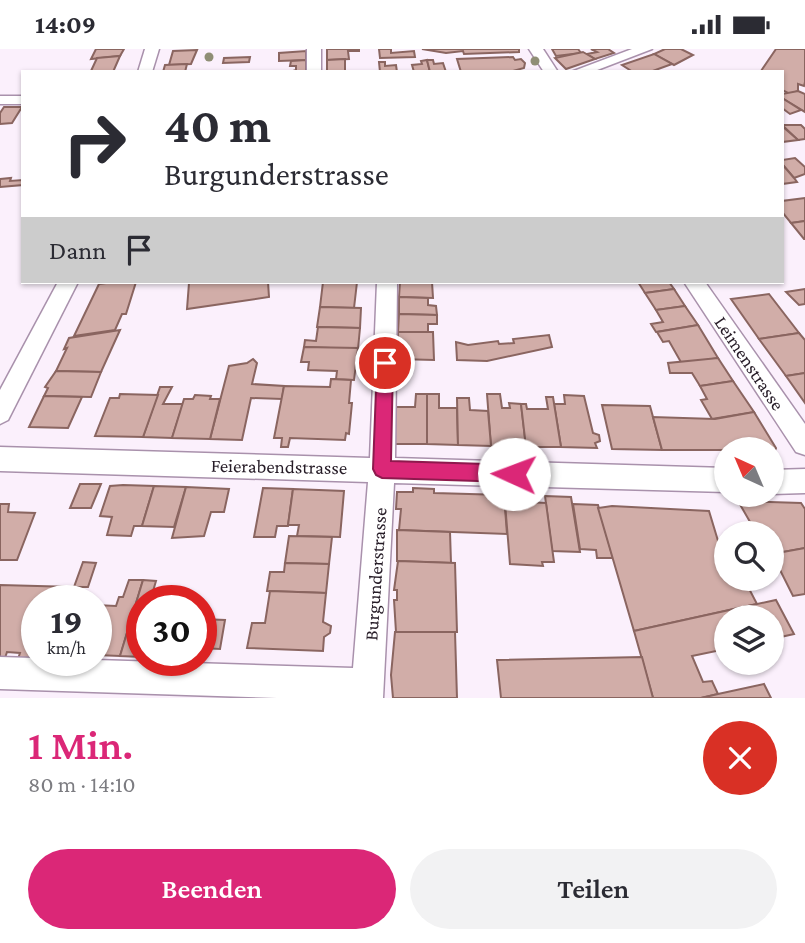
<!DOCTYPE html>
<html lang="de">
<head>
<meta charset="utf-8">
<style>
  body { margin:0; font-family:"Crimson Pro",serif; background:#f2f2f3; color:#2b2b33; height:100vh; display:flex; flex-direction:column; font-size:26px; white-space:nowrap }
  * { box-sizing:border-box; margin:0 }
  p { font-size:23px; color:#7c7c81 }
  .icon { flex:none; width:38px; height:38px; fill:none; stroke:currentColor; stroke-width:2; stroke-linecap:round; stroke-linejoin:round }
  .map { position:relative; height:649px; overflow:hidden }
  .panel { display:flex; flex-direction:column; background:#fff; flex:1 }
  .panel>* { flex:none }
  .hud { position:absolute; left:21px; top:21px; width:763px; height:214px; border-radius:0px; box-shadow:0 2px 5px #0004; background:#fff; color:#2b2b33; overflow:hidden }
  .needle { width:46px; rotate:316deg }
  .controls { position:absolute; left:714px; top:388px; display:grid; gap:14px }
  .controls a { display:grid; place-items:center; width:70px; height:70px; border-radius:50%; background:#fff; box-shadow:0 2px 5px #0004; font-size:35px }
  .speed { position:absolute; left:21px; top:536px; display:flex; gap:14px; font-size:35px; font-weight:700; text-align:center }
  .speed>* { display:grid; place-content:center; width:91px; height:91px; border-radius:50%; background:#fff; box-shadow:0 2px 5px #0004; line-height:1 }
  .speed small { font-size:18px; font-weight:400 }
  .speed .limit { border:10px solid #d22; background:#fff; color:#111 }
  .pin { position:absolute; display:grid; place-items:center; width:60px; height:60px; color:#fff; margin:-30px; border:4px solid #fff; border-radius:50%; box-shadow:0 2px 7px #0007 }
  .me { position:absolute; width:77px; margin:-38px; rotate:272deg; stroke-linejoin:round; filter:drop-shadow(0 0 5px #0008) }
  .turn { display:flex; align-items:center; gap:24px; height:147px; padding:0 28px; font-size:32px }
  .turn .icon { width:91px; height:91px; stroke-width:2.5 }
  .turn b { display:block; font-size:49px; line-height:60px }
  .then { display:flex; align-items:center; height:66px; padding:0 28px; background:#0003; gap:14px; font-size:26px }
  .round { display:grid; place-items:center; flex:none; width:74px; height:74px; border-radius:37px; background:#f2f2f3 }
  .overview { display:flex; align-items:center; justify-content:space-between; height:119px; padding:0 28px }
  h1 { font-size:42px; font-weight:600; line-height:52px; color:#db2777 }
  .action { display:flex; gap:14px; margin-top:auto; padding:14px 28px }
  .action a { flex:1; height:80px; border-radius:42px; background:#db2777; color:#fff; font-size:28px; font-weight:600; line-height:80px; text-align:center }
  .action a+a { background:#f2f2f3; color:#2b2b33 }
  .status { display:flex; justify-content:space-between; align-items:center; height:49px; padding:0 35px; background:#fff; direction:ltr }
  .status svg { height:19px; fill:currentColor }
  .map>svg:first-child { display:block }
</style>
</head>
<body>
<div class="status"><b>14:09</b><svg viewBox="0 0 49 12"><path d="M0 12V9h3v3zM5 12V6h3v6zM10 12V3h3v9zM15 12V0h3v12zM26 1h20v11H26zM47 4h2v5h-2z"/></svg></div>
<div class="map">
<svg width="805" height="649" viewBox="0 0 805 649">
  <rect width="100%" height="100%" fill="#fbf0fc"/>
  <g fill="#d1ada8" stroke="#8a6560" stroke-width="2">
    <polygon points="96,0 124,0 120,7 91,10"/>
    <polygon points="327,0 359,0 359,2 348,2 349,10 327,11"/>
    <polygon points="379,0 391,0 391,4 414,2 415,8 380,9"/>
    <polygon points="519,0 519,3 464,5 463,2 446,4 422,0"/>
    <polygon points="552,0 578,0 581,4 556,7"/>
    <polygon points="591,0 608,0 614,4 595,10 587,5 597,3"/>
    <polygon points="665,0 681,0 693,6 674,16 654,5"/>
    <polygon points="776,0 805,0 805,33 804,37 798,35 798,42 790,45 782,41 782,23 761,22"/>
    <polygon points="197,1 191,15 169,16 173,2"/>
    <polygon points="306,2 306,11 279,12 279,4"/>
    <polygon points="583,3 595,10 566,20 555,9"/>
    <polygon points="654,5 672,15 650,23 633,23 622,16"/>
    <polygon points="120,7 113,23 85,23 91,22 97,9"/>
    <polygon points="250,8 249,13 223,14 224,9"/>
    <polygon points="513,8 515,11 521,10 525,14 524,19 513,22 461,23 457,10"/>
    <polygon points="345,10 345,23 327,23 327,11"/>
    <polygon points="306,11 306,23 290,23 296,21 296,17 290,17 291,12"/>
    <polygon points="427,11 430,23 414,23 412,16 422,15 421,12"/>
    <polygon points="427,11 433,11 434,15 443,14 446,23 430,23"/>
    <polygon points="379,13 385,13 385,17 396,16 397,23 380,23"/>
    <polygon points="187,15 185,23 163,23 165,16"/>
    <polygon points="798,42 805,45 805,63 782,49 782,45"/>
    <polygon points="782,49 801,61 790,65 782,59"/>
    <polygon points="4,58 22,58 12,74 0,75 0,64"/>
    <polygon points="782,76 801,76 805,80 805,90 798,91"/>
    <polygon points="782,77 798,91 782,93"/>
    <polygon points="795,109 805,118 805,125 794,129 782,115 782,111"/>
    <polygon points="782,115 794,129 797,133 782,135"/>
    <polygon points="11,129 10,132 23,131 23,136 0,138 0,130"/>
    <polygon points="805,149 805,172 791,174 782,163 782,152"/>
    <polygon points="805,172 805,190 804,190 791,174"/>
    <polygon points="113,233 136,233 126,265 122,265 115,281 74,287 99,235"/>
    <polygon points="201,233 268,233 269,248 187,260 189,234"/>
    <polygon points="323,233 357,233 354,259 320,258"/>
    <polygon points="400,233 432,233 433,249 399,248"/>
    <polygon points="638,233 669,233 674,240 645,244"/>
    <polygon points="674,240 685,257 656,261 645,244"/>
    <polygon points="805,240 805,255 799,256 786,243"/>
    <polygon points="769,245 799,284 759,290 731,250"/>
    <polygon points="399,248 428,249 428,256 436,257 437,266 399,265"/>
    <polygon points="685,257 698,276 656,283 651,275 663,273 656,261"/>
    <polygon points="320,258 361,259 360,279 317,278"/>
    <polygon points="399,265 437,266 437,275 428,275 428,283 398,283"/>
    <polygon points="698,276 718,309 682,315 669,292 663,293 657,283"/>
    <polygon points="318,278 360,279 358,300 304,298 305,291 316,292"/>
    <polygon points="120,281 101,323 56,322 67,299 64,300 69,289"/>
    <polygon points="398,283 433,283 434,311 397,310"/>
    <polygon points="799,284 805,291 805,324 786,327 759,290"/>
    <polygon points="549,286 552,298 487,312 457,311 456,293 468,296 498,292 499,295 514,294 513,290"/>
    <polygon points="304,298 358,299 354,331 331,330 336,330 337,322 308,321 309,313 301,313"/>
    <polygon points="718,309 733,332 700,337 692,324 670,324 668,314"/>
    <polygon points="253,310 257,314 252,335 284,337 282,350 251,349 242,391 210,390 229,317 247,314"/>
    <polygon points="56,322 101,323 91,348 44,347 48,339 45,338"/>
    <polygon points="805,324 805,354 786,327"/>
    <polygon points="331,330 351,331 349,354 352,354 349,385 346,384 345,391 290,389 288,398 281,398 282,389 274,389 284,337 330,338"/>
    <polygon points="733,332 754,363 712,370 701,351 707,350 700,337"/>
    <polygon points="160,338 172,338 163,355 183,355 172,389 143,388"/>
    <polygon points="120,345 158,346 143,388 95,387 110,349 119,349"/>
    <polygon points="416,345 427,345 427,395 393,395 395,358 415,358"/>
    <polygon points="427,345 439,345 439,359 457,359 458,396 427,395"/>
    <polygon points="487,345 500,345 502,359 510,359 509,354 521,355 526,398 491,397"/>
    <polygon points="195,346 211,347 210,350 220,350 210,390 172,389 184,350 193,350"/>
    <polygon points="564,346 584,347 593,384 599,386 600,392 595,394 597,399 561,398 554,355 565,355"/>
    <polygon points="44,347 82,348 68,379 29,378"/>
    <polygon points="546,348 553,348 561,398 526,398 521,355 526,355 527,360 548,360"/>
    <polygon points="457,349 469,349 470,361 488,362 491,397 458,396"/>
    <polygon points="602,356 650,357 662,401 612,400"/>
    <polygon points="754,363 776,399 774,404 772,404 772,401 662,401 653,368 715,370"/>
    <polygon points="80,435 101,435 91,459 70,459"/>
    <polygon points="123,436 154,437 142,477 134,477 131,487 107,486 112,468 100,467 110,437"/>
    <polygon points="154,437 186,438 174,478 142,477"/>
    <polygon points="186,438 229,440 224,463 211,463 204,487 172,489"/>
    <polygon points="263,439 293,440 288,477 277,477 275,488 254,488"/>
    <polygon points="413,439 434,440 434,444 504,446 507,485 399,481 401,460 396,460 397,443 413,443"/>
    <polygon points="293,440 344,442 340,488 297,487 299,476 288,476"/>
    <polygon points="545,447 571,448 580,503 552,502"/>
    <polygon points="738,452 801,454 805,460 805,499 772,505 772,485 757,485"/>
    <polygon points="527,453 546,454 554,513 542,513 543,517 510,515 505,454"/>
    <polygon points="0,455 9,455 8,463 35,464 17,511 0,511"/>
    <polygon points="573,455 598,456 613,509 597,509 596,501 580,500"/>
    <polygon points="612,457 709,462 722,505 726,507 726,530 744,530 757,555 634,582 598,459"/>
    <polygon points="397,481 450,483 451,514 397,512"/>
    <polygon points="289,487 332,488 329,515 285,514"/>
    <polygon points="805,499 805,545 793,547 772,505"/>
    <polygon points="398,512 455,514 457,583 396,583 394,551 397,551 397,541 394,541"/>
    <polygon points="83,513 96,514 88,538 74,538"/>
    <polygon points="285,514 329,515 326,544 267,542 270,523 284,523"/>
    <polygon points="129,531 143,531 120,607 96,606 96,556 116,557 119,548 123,548"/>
    <polygon points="143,531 156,532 151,549 155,551 142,551 142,608 120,607"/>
    <polygon points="0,536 74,538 69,551 37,551 37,604 32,610 18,610 20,604 7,603 5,609 0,609"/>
    <polygon points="270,542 326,544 323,573 331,577 330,584 324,588 323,602 247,599 252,574 265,574"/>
    <polygon points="776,551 794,585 772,590 772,569 748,569 743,558"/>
    <polygon points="743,558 748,569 726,569 726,600 692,607 703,633 712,632 718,645 701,649 653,649 634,582"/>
    <polygon points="201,570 225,571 220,600 201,599"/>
    <polygon points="395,583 455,583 457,649 393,649 391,626"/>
    <polygon points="642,608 653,649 501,649 497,611"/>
    <polygon points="764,635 771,649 701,649 718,645"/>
  </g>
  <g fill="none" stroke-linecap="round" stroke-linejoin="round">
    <defs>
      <g id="minor">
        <polygon points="145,0 159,0 152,23 138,23"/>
        <rect x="307" y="0" width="14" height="23"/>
        <polygon points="529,0 543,0 558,23 544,23"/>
        <polygon points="632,0 652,0 592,23 571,23"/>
        <rect x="0" y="47" width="23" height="8"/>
        <polygon points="58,233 78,233 8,371 0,375 0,341"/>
        <polygon points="377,233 397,233 395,409 726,419 726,443 394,434 383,649 277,649 0,640 0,608 353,619 368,433 0,422 0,398 370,409"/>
        <polygon points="684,233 705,233 805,375 805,406 796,403"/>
        <polygon points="805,420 805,444 772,445 772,421"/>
      </g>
    </defs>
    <use href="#minor" stroke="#a991ac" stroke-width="3"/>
    <use href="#minor" fill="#fff" fill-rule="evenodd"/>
  </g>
  <g fill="#8f8e75">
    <circle cx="209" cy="8" r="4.5"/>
    <circle cx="535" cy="12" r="4.5"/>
  </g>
  <polygon fill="#db2777" stroke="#8e194d" stroke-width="2" points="385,308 393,314 391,412 514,416 521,419 524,425 521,431 514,433 382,429 376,426 373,420 377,314"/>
  <g text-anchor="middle" stroke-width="5" stroke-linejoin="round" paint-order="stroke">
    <g font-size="19" fill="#261c27" stroke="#fff">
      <text transform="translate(750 314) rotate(56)" y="7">Leimenstrasse</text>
      <text transform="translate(279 417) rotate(1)" y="7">Feierabendstrasse</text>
      <text transform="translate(375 525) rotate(-86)" y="7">Burgunderstrasse</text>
    </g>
  </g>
</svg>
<div class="controls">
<a><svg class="needle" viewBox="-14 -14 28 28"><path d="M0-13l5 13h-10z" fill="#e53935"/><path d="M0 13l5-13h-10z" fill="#7c7c81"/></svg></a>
<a><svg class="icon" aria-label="search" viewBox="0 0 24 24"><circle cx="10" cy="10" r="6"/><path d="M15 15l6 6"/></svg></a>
<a><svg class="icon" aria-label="layers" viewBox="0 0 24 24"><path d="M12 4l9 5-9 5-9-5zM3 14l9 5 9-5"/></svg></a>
</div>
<div class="speed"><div>19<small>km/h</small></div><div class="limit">30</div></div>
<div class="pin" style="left:385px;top:314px;background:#d93025"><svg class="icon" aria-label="arrive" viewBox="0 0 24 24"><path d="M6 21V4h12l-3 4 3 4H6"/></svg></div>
<svg class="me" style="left:514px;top:425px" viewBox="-20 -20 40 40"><circle r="19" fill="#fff"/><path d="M0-13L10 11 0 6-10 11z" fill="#db2777"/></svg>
<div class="hud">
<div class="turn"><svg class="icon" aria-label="right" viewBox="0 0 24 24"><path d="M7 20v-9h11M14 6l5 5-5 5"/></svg><div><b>40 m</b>Burgunderstrasse</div></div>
<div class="then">Dann<svg class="icon" aria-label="arrive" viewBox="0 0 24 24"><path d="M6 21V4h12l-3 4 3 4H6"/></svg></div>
</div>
</div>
<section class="panel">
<div class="overview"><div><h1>1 Min.</h1><p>80 m · 14:10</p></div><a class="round" style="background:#d93025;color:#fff"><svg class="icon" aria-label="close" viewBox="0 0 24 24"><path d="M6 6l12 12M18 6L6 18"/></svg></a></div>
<div class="action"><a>Beenden</a><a>Teilen</a></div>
</section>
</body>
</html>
